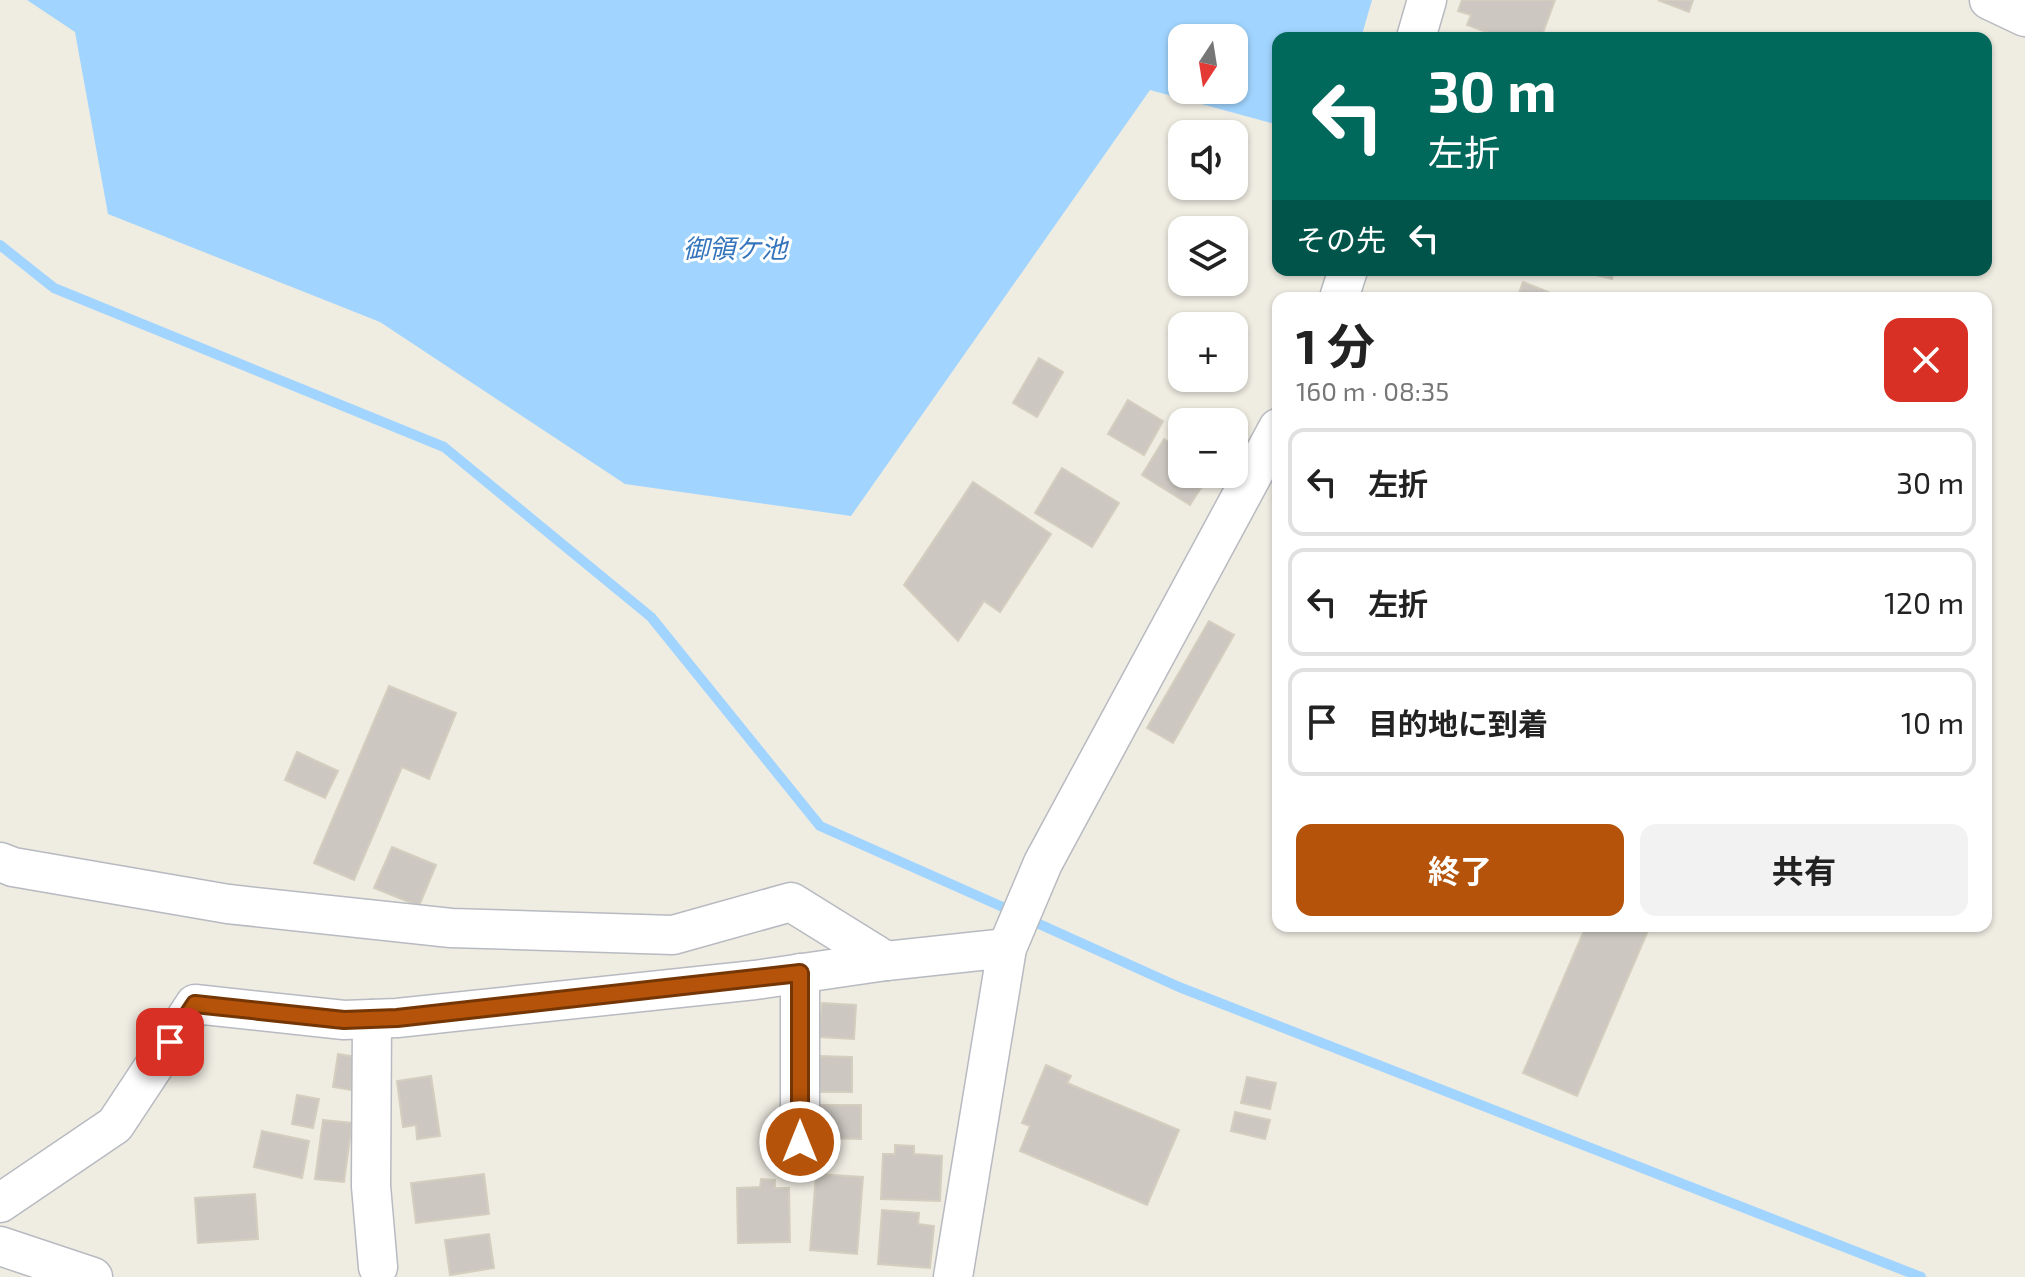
<!DOCTYPE html>
<html lang="ja">
<head>
<meta charset="utf-8">
<style>
  body { margin:0; font-family:"Exo 2","Noto Sans JP",sans-serif; background:#f2f2f2; color:#222; height:100vh; display:flex; flex-direction:column; font-size:30px; white-space:nowrap }
  * { box-sizing:border-box; margin:0 }
  p { font-size:26px; color:#767676 }
  .icon { flex:none; width:44px; height:44px; fill:none; stroke:currentColor; stroke-width:2; stroke-linecap:round; stroke-linejoin:round }
  .map { position:relative; flex:1; overflow:hidden }
  .drawer { position:absolute; left:1272px; top:292px; width:720px; height:640px; display:flex; flex-direction:column; background:#fff; border-radius:16px; box-shadow:0 2px 6px #0004 }
  .drawer>* { flex:none }
  .guide { position:absolute; left:1272px; top:32px; width:720px; height:244px; border-radius:16px; box-shadow:0 2px 6px #0004; background:#00695c; color:#fff; overflow:hidden }
  .needle { width:52px; rotate:192deg }
  .buttons { position:absolute; left:1168px; top:24px; display:grid; gap:16px }
  .buttons a { display:grid; place-items:center; width:80px; height:80px; border-radius:16px; background:#fff; box-shadow:0 2px 6px #0004; font-size:40px }
  .pin { position:absolute; display:grid; place-items:center; width:68px; height:68px; color:#fff; margin:-34px; border-radius:16px; box-shadow:0 4px 12px #0006 }
  .me { position:absolute; width:88px; margin:-44px; rotate:0deg; stroke-linejoin:round; filter:drop-shadow(0 0 6px #0008) }
  .turn { display:flex; align-items:center; gap:28px; height:168px; padding:0 24px; font-size:36px }
  .turn .icon { width:104px; height:104px; stroke-width:2.5 }
  .turn b { display:block; font-size:56px; line-height:68px }
  .then { display:flex; align-items:center; height:76px; padding:0 24px; background:#0003; gap:16px; font-size:30px }
  .round { display:grid; place-items:center; flex:none; width:84px; height:84px; border-radius:16px; background:#f2f2f2 }
  .head { display:flex; align-items:center; justify-content:space-between; height:136px; padding:0 24px }
  h1 { font-size:48px; font-weight:700; line-height:60px }
  .action { display:flex; gap:16px; margin-top:auto; padding:16px 24px }
  .action a { flex:1; height:92px; border-radius:16px; background:#b45309; color:#fff; font-size:32px; font-weight:700; line-height:92px; text-align:center }
  .action a+a { background:#f2f2f2; color:#222 }
  ul { padding:0; list-style:none }
  li { display:flex; align-items:center; gap:24px; height:108px; margin:0 16px 12px; padding:0 8px; border:4px solid #e0e0e0; border-radius:16px }
  li div { flex:1 }
  li b { display:block; font-size:30px }
  li em { font-style:normal }
  .map>svg:first-child { display:block }
</style>
</head>
<body>
<div class="map">
<svg width="2025" height="1277" viewBox="0 0 2025 1277">
  <rect width="100%" height="100%" fill="#efece2"/>
  <path fill="#a1d5ff" fill-rule="evenodd" d="M27,0H1372L1361,38H1278V125L1150,90L851,516L625,484L380,322L108,214L75,32ZM1182,38H1234V90H1182Z"/>
  <g fill="none" stroke-linecap="round" stroke-linejoin="round">
    <g stroke="#a1d5ff" stroke-width="10">
      <polyline points="0,245 54,288 444,447 651,617 820,826 1014,912"/>
      <polyline points="1028,919 1179,987 1921,1277"/>
    </g>
  </g>
  <g fill="#ccc8c1" stroke="#d4cebf" stroke-width="2">
    <polygon points="1462,0 1555,0 1541,38 1503,38 1467,25 1471,15 1458,11"/>
    <polygon points="1658,0 1693,0 1689,12"/>
    <polygon points="1577,270 1614,270 1612,279"/>
    <polygon points="1523,282 1563,298 1517,298"/>
    <polygon points="1039,358 1063,372 1037,417 1013,403"/>
    <polygon points="1128,400 1163,421 1144,455 1108,434"/>
    <polygon points="1164,439 1182,450 1182,474 1210,474 1190,505 1142,475"/>
    <polygon points="1062,468 1119,503 1092,547 1035,513"/>
    <polygon points="973,482 1051,534 1000,612 984,601 958,641 904,585"/>
    <polygon points="1209,621 1234,635 1173,743 1147,728"/>
    <polygon points="389,686 456,713 429,779 402,767 354,880 314,863"/>
    <polygon points="297,752 338,771 325,798 285,780"/>
    <polygon points="392,847 436,865 419,906 374,888"/>
    <polygon points="1586,926 1650,926 1577,1096 1523,1073"/>
    <polygon points="822,1003 856,1005 854,1039 819,1037"/>
    <polygon points="338,1054 357,1057 352,1090 333,1087"/>
    <polygon points="818,1056 852,1057 852,1092 817,1092"/>
    <polygon points="1046,1065 1071,1076 1067,1083 1179,1130 1147,1205 1020,1151 1030,1126 1022,1123"/>
    <polygon points="431,1076 440,1136 417,1139 416,1125 403,1127 397,1081"/>
    <polygon points="1247,1077 1276,1083 1270,1109 1241,1103"/>
    <polygon points="297,1095 319,1099 313,1128 292,1124"/>
    <polygon points="820,1105 861,1105 861,1139 820,1138"/>
    <polygon points="1235,1112 1270,1120 1265,1139 1231,1131"/>
    <polygon points="323,1120 352,1123 344,1182 315,1179"/>
    <polygon points="262,1131 309,1141 302,1178 254,1167"/>
    <polygon points="895,1145 914,1146 914,1154 942,1156 940,1201 881,1199 883,1154 895,1154"/>
    <polygon points="484,1174 489,1214 416,1223 411,1183"/>
    <polygon points="816,1174 863,1177 857,1254 810,1250"/>
    <polygon points="761,1179 775,1180 775,1188 789,1188 790,1242 738,1243 737,1188 760,1187"/>
    <polygon points="255,1194 258,1239 198,1243 195,1198"/>
    <polygon points="882,1210 919,1213 918,1224 934,1226 930,1268 878,1264"/>
    <polygon points="489,1234 494,1268 450,1275 445,1240"/>
  </g>
  <g fill="none" stroke-linecap="round" stroke-linejoin="round">
    <defs>
      <g id="minor">
        <polyline points="1989,0 2025,17"/>
        <polyline points="1416,38 1427,0"/>
        <polyline points="1339,298 1348,270"/>
        <polyline points="0,862 13,867 228,904 451,928 673,935 791,902 886,961"/>
        <polyline points="800,973 800,1142"/>
        <polyline points="372,1019 371,1186 378,1267"/>
        <polyline points="0,1203 115,1125 195,1004 344,1020 397,1018 755,980 886,961 1007,948"/>
        <polyline points="0,1246 93,1277"/>
        <polyline points="953,1277 1007,948 1043,863 1278,428"/>
      </g>
    </defs>
    <use href="#minor" stroke="#b7bac0" stroke-width="41"/>
    <use href="#minor" stroke="#fff" stroke-width="38"/>
  </g>
  <g fill="none" stroke-linecap="round" stroke-linejoin="round">
    <defs>
      <polyline id="route" points="170,1042 195,1004 344,1020 397,1018 800,973 800,1142"/>
    </defs>
    <use href="#route" stroke="#753606" stroke-width="20"/>
    <use href="#route" stroke="#b45309" stroke-width="14"/>
  </g>
  <g text-anchor="middle" stroke-width="6" stroke-linejoin="round" paint-order="stroke">
    <g font-size="26" font-style="italic" fill="#3475bc" stroke="#fff">
      <text x="735" y="258">御領ケ池</text>
    </g>
  </g>
</svg>
<div class="buttons">
<a><svg class="needle" viewBox="-14 -14 28 28"><path d="M0-13l5 13h-10z" fill="#e53935"/><path d="M0 13l5-13h-10z" fill="#767676"/></svg></a>
<a><svg class="icon" aria-label="sound" viewBox="0 0 24 24"><path d="M4 9h4l5-4v14l-5-4H4zM17 9q2 3 0 6"/></svg></a>
<a><svg class="icon" aria-label="layers" viewBox="0 0 24 24"><path d="M12 4l9 5-9 5-9-5zM3 14l9 5 9-5"/></svg></a>
<a>+</a>
<a>−</a>
</div>
<div class="pin" style="left:170px;top:1042px;background:#d93025"><svg class="icon" aria-label="arrive" viewBox="0 0 24 24"><path d="M6 21V4h12l-3 4 3 4H6"/></svg></div>
<svg class="me" style="left:800px;top:1142px" viewBox="-20 -20 40 40"><circle r="17" fill="#b45309" stroke="#fff" stroke-width="3"/><path d="M0-11L8 9 0 5-8 9z" fill="#fff"/></svg>
<div class="guide">
<div class="turn"><svg class="icon" aria-label="left" viewBox="0 0 24 24"><path d="M17 20v-9H6M10 6l-5 5 5 5"/></svg><div><b>30 m</b>左折</div></div>
<div class="then">その先<svg class="icon" aria-label="left" viewBox="0 0 24 24"><path d="M17 20v-9H6M10 6l-5 5 5 5"/></svg></div>
</div>
<section class="drawer">
<div class="head"><div><h1>1 分</h1><p>160 m · 08:35</p></div><a class="round" style="background:#d93025;color:#fff"><svg class="icon" aria-label="close" viewBox="0 0 24 24"><path d="M6 6l12 12M18 6L6 18"/></svg></a></div>
<ul>
<li><svg class="icon" aria-label="left" viewBox="0 0 24 24"><path d="M17 20v-9H6M10 6l-5 5 5 5"/></svg><div><b>左折</b></div><em>30 m</em></li>
<li><svg class="icon" aria-label="left" viewBox="0 0 24 24"><path d="M17 20v-9H6M10 6l-5 5 5 5"/></svg><div><b>左折</b></div><em>120 m</em></li>
<li><svg class="icon" aria-label="arrive" viewBox="0 0 24 24"><path d="M6 21V4h12l-3 4 3 4H6"/></svg><div><b>目的地に到着</b></div><em>10 m</em></li>
</ul>
<div class="action"><a>終了</a><a>共有</a></div>
</section>
</div>
</body>
</html>
